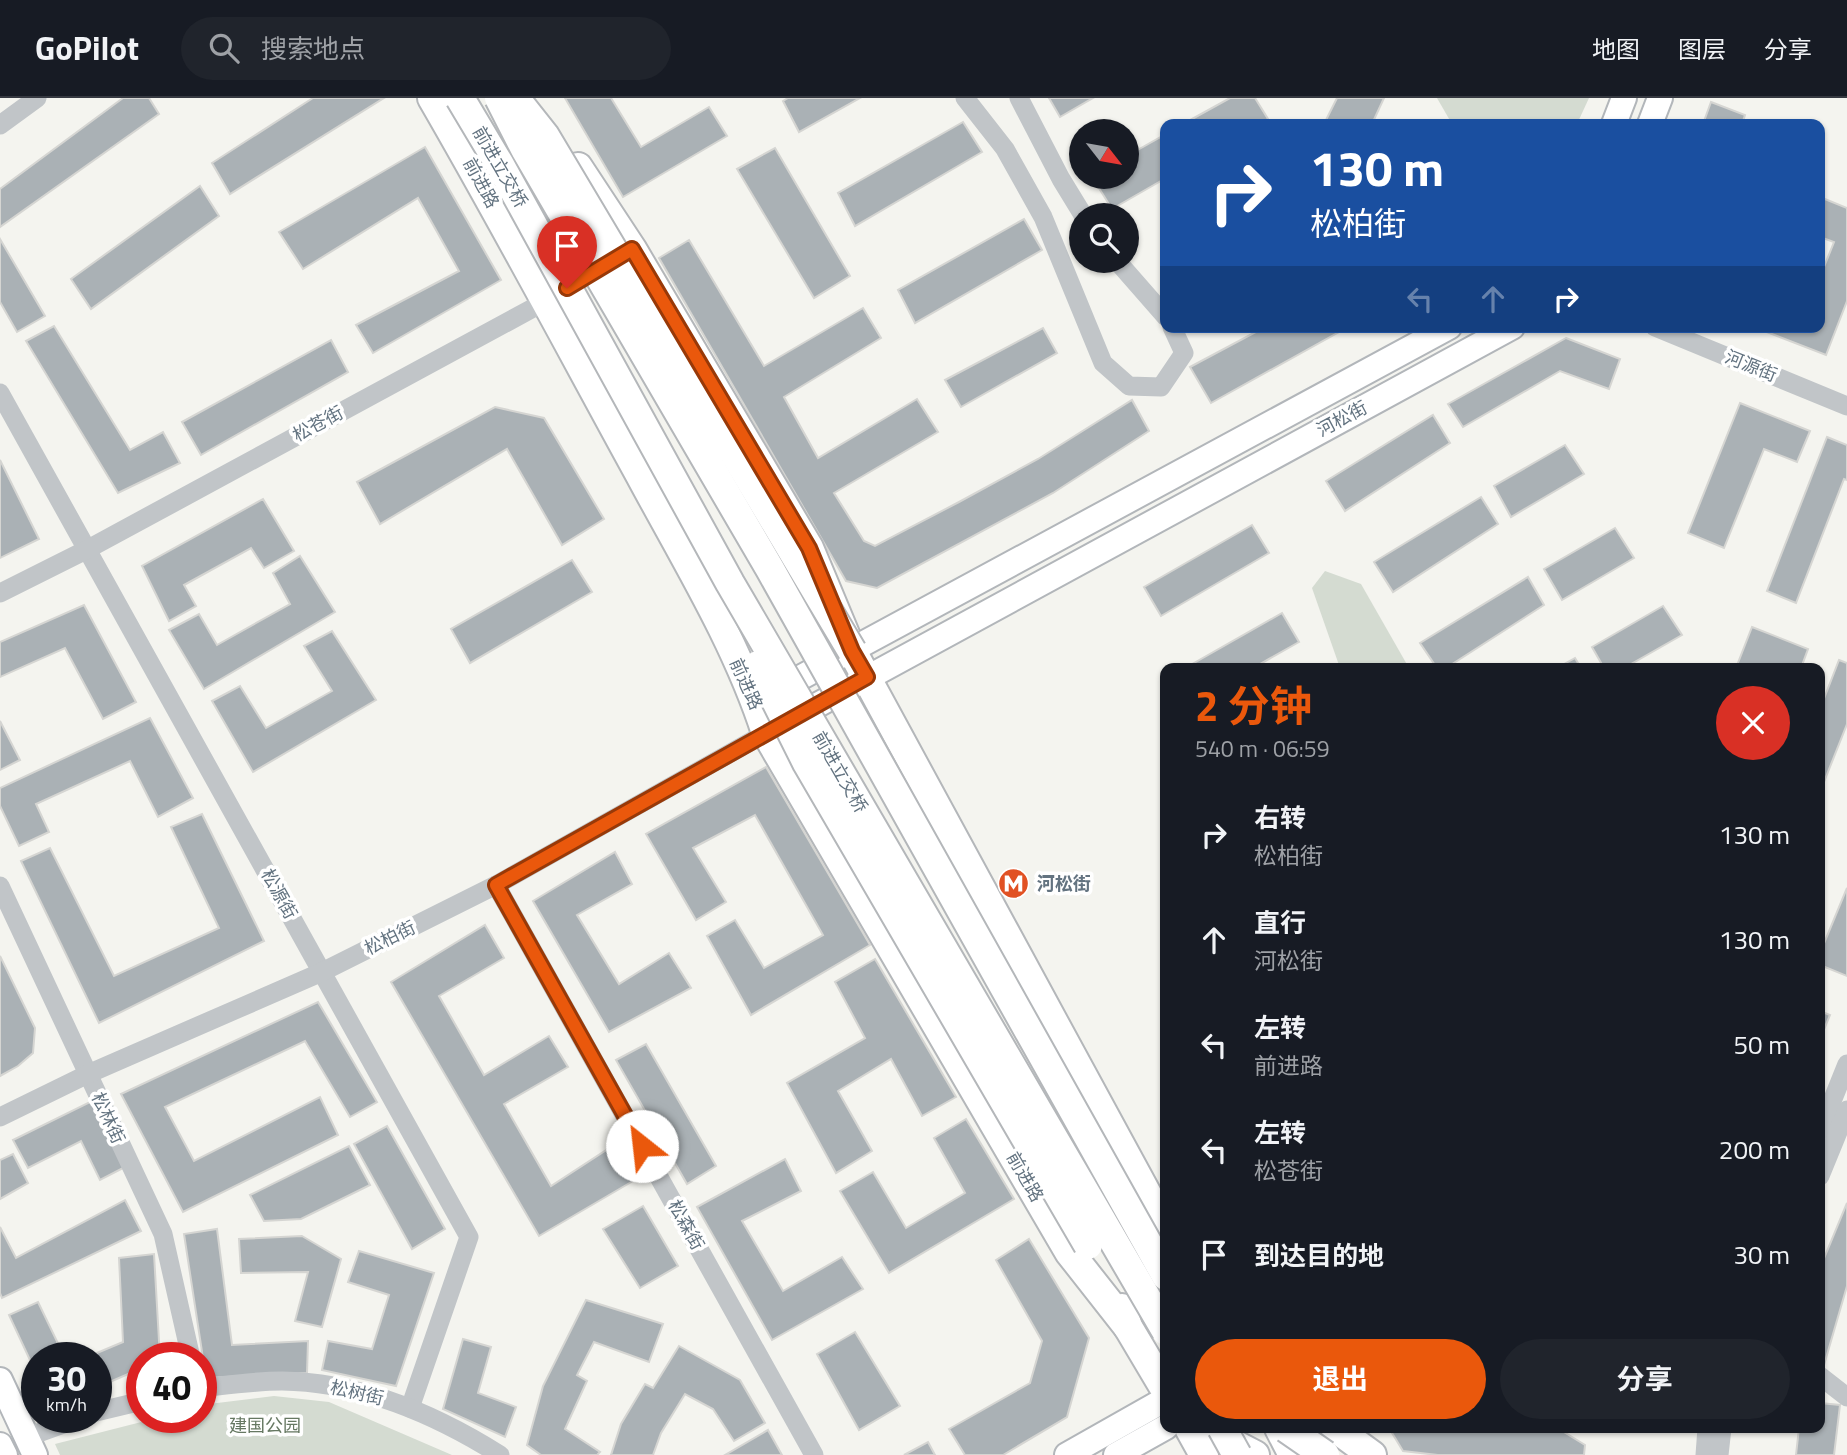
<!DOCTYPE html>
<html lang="zh">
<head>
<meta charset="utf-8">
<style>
  body { margin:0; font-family:"Titillium Web","Noto Sans SC",sans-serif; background:#20242c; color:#f1f3f6; height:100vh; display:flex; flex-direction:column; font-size:26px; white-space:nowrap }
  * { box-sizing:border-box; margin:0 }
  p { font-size:23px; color:#9ea1a6 }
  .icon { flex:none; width:38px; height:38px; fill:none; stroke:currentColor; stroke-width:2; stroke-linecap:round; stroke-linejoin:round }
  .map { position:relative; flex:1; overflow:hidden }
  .sheet { position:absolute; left:1160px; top:565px; width:665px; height:770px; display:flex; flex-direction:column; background:#171b24; border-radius:14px; box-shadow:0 2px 5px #0004 }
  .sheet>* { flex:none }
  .guide { position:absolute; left:1160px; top:21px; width:665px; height:214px; border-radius:14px; box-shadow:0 2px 5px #0004; background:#1a4fa0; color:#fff; overflow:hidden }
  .needle { width:46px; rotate:121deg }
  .fabs { position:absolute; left:1069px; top:21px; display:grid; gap:14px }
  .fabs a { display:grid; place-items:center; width:70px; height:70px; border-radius:50%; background:#171b24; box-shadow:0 2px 5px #0004; font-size:35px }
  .speed { position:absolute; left:21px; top:1244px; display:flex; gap:14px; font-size:35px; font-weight:700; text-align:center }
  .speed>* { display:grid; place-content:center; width:91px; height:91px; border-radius:50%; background:#171b24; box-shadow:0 2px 5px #0004; line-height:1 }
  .speed small { font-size:18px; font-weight:400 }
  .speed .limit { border:10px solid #d22; background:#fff; color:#111 }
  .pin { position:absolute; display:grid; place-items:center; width:60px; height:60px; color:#fff; margin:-72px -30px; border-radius:50% 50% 50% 0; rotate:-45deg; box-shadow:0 0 7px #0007 }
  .pin .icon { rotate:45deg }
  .me { position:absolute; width:77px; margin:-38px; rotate:331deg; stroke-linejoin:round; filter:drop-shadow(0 0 5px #0008) }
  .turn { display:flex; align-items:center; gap:24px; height:147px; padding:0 35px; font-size:32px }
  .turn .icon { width:91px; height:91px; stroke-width:2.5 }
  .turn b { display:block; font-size:49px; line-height:60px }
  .lanes { display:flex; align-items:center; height:66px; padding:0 35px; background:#0003; justify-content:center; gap:35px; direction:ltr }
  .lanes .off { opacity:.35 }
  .round { display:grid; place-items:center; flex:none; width:74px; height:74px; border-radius:37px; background:#20242c }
  .head { display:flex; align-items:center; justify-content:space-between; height:119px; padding:0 35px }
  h1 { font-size:42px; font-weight:700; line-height:52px; color:#ea580c }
  .primary-button { display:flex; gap:14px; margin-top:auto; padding:14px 35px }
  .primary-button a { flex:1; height:80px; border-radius:42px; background:#ea580c; color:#fff; font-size:28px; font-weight:700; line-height:80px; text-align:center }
  .primary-button a+a { background:#20242c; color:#f1f3f6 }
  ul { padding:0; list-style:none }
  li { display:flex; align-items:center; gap:21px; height:105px; padding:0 35px }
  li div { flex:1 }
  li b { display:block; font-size:26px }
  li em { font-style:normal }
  header { display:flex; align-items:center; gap:42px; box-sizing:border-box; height:98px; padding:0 35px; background:#171b24; border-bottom:2px solid #363941 }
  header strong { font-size:33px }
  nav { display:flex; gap:38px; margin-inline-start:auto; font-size:24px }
  .search { width:490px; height:63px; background:#20242c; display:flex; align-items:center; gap:18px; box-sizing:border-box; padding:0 24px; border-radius:38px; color:#9ea1a6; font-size:26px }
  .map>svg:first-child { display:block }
</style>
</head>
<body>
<header>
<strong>GoPilot</strong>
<div class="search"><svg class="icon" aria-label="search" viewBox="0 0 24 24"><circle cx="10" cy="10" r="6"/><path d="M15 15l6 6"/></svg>搜索地点</div>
<nav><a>地图</a><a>图层</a><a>分享</a></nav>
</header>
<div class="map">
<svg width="1847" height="1357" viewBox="0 0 1847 1357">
  <rect width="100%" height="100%" fill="#f4f4ef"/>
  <g fill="#d4dbd1">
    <polygon points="1437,0 1589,0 1577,26 1452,26"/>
    <polygon points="1325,473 1361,486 1409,570 1340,570 1312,490"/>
    <polygon points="274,1298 329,1304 452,1357 60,1357 55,1346 157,1320 201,1320 201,1308 209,1306"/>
  </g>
  <g fill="#aab1b5" stroke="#d5d5d2" stroke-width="2">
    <polygon points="123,0 149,0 159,16 0,129 0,91"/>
    <polygon points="313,0 384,0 230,96 212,65"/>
    <polygon points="565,0 611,0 641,49 709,9 727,38 623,99"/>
    <polygon points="788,0 860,0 799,34 783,3"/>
    <polygon points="1049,0 1093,0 1060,19"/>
    <polygon points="1230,0 1255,0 1268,21 1259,26 1183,26"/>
    <polygon points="1337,0 1384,0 1372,26 1324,26"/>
    <polygon points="1711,4 1745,17 1742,26 1703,26"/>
    <polygon points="963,24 982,54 855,128 838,95"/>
    <polygon points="1166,36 1166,80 1112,111 1092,79 1127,79 1127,58"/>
    <polygon points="425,49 501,182 373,255 356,227 459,173 418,100 303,171 279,134"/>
    <polygon points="775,50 850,178 814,200 737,71"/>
    <polygon points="200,88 219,118 91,211 71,181"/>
    <polygon points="1820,99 1847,110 1847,203 1826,257 1754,229 1820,229 1820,179 1834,144 1820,139"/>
    <polygon points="1024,121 1042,152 915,225 898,192"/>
    <polygon points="0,141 45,218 17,234 0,204"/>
    <polygon points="689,142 764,268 863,210 881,240 784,299 818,360 917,301 938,334 834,395 864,443 875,448 959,404 1038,361 1132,302 1149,333 1053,395 877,490 846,483 659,160"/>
    <polygon points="54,228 130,352 163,334 180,365 118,395 26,243"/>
    <polygon points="1265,229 1348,229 1211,305 1190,269"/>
    <polygon points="1043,230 1057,255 961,309 945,282"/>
    <polygon points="1566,240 1620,261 1609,291 1560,273 1463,329 1448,306"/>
    <polygon points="331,242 348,274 201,357 182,324"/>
    <polygon points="1740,305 1810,333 1797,364 1764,351 1724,450 1688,435"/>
    <polygon points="495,309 544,320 604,421 562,447 507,351 380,426 357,384"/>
    <polygon points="1433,317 1450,345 1345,413 1326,383"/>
    <polygon points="1827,339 1847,347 1847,382 1844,381 1796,505 1767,493"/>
    <polygon points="1565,347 1584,376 1511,419 1494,388"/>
    <polygon points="0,362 39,441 0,460"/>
    <polygon points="1481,399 1498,426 1393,494 1374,464"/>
    <polygon points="263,401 294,453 264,470 251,450 184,487 196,508 169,523 142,468"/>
    <polygon points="1252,427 1269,455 1161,518 1144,489"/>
    <polygon points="1615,430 1634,460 1562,502 1544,471"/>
    <polygon points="300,458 335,514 204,591 169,532 199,516 217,547 290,506 273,475"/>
    <polygon points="572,462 592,494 470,565 451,531"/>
    <polygon points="1528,479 1544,507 1446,570 1437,570 1420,545"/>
    <polygon points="84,507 136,604 103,621 65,550 0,579 0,544"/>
    <polygon points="1663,508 1682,537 1624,570 1604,570 1592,549"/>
    <polygon points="1282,515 1299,544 1253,570 1187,569"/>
    <polygon points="1752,529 1808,551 1801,570 1736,570"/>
    <polygon points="332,533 376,602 253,674 212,603 240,588 266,630 332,593 304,548"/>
    <polygon points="1575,560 1581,570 1557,570"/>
    <polygon points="1839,562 1847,565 1847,626 1820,694 1820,611"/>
    <polygon points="150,620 193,700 158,719 130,663 36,706 49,734 19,748 0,708 0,690"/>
    <polygon points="0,623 20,662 0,672"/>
    <polygon points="766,669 870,847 751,917 707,838 735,822 764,870 823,837 755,717 693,750 726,804 696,822 646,736"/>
    <polygon points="202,716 264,843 99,925 21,763 50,750 114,878 219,830 171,729"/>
    <polygon points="615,754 632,786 577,817 619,886 669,855 691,890 609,934 533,803"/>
    <polygon points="1847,790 1847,878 1820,867 1820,855"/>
    <polygon points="485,827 504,860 439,898 484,977 549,938 568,969 504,1006 551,1088 611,1049 633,1083 539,1138 391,884"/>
    <polygon points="0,858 35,930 33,955 18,968 0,978"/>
    <polygon points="875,861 956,999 922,1018 891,961 838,993 872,1053 836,1075 787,985 865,940 835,884"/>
    <polygon points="318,904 377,1004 350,1019 305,943 165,1009 194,1063 320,999 338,1037 183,1114 121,996"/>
    <polygon points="1820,913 1830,917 1820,941"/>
    <polygon points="646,946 716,1068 687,1086 616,962"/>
    <polygon points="94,1002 127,1068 100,1082 81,1043 28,1070 13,1042"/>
    <polygon points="966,1021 1014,1101 889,1175 840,1093 873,1074 906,1130 965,1095 934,1040"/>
    <polygon points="387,1028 445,1131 412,1151 354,1046"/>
    <polygon points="349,1048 370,1087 301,1121 264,1123 250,1097"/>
    <polygon points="13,1056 28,1085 0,1101 0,1062"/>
    <polygon points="785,1061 801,1093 742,1123 783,1193 842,1159 863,1191 772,1242 697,1109"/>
    <polygon points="125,1102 141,1133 2,1200 0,1195 0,1129 16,1160"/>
    <polygon points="1847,1105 1847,1188 1824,1267 1820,1266 1820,1170"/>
    <polygon points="643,1108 678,1168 640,1190 603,1131"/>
    <polygon points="217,1131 232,1247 308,1243 307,1275 206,1280 184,1136"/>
    <polygon points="302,1138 341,1161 322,1229 295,1223 308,1174 241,1175 239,1141"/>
    <polygon points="1029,1141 1089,1240 1067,1319 1003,1357 965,1357 949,1331 1030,1285 1042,1243 996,1162"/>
    <polygon points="359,1153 434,1175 396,1288 322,1272 328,1243 372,1251 389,1197 348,1184"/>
    <polygon points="154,1156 160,1260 142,1260 142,1270 96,1290 96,1260 85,1260 123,1244 119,1160"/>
    <polygon points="586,1202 663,1226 649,1264 594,1244 577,1277 587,1283 565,1331 600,1354 597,1357 541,1357 527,1347 543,1288"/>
    <polygon points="38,1204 65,1260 37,1260 37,1277 9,1217"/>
    <polygon points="855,1234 900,1308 859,1332 817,1256"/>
    <polygon points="463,1241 491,1249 478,1295 516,1309 505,1339 443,1311"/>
    <polygon points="679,1248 740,1282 765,1325 734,1343 713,1311 685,1296 661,1335 653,1357 611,1357 621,1326 645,1286 653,1290"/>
    <polygon points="1820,1305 1840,1307 1834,1357 1796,1357 1799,1330 1820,1330"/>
    <polygon points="1389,1330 1559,1331 1585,1347 1584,1357 1438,1357 1403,1353"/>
    <polygon points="768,1332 782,1357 725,1357"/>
    <polygon points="928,1344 935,1357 904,1357"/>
  </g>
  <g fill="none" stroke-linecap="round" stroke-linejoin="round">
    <defs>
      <g id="major">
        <polyline points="1614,26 1624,0"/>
        <polyline points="1650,26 1660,0"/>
        <polyline points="772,595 1449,229"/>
        <polyline points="788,623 1512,229"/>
        <polyline points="0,1282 35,1357"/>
        <polyline points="0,1347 5,1357"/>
        <polyline points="1067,1357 1166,1301"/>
        <polyline points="1116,1357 1166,1329"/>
      </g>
      <g id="highway">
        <path d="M432,0C504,124 571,251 640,377C685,461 737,545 766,635L1069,1154L1128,1229"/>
        <polyline points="578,69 632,151 809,450 852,553 1166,1131"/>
        <polyline points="1122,1210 1128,1229 1166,1293"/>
        <polyline points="1189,1330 1204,1357"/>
        <polyline points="1203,1330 1255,1357"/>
        <polyline points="1279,1330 1293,1357"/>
        <polyline points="1335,1330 1372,1357"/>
      </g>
    </defs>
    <use href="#major" stroke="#b2b6ba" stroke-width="28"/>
    <use href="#highway" stroke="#b4b7ba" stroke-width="32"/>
    <g stroke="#c1c5c8" stroke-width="19">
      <polyline points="965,0 1005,51 1043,119 1103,265 1129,288 1161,289 1184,255 1172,229"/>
      <polyline points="1019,0 1061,81 1083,117"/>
      <polyline points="0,27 37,0"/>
      <polyline points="1117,163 1166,219"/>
      <polyline points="1655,229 1847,308"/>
      <polyline points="0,295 469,1139 410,1310"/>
      <polyline points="0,495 88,451 546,203 607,166"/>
      <polyline points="496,787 814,1357"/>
      <polyline points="0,788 163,1136 191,1260"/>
      <polyline points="0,1019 88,976 322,874 496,787 766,635"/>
      <polyline points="1820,1033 1847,966"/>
      <polyline points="1820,1078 1847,1012"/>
      <polyline points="1820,1278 1847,1299"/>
      <path d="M201,1290C228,1287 255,1283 282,1283C360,1284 435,1316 500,1357"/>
      <polyline points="96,1314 142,1303"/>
      <polyline points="27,1339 80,1320"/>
      <polyline points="1705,1357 1707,1330"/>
      <polyline points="1719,1357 1722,1330"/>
    </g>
    <use href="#major" stroke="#fff" stroke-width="24"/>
    <use href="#highway" stroke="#fff" stroke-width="28"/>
    <defs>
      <g id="highway-bridge">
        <polyline points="460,0 500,67 730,485 1166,1233"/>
        <polyline points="499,0 525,51 770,471 1166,1178"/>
        <polyline points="515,0 545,38 852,553"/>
        <polyline points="758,567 807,665 1088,1147"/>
        <polyline points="1222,1330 1237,1357"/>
        <polyline points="1286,1330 1325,1357"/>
      </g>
    </defs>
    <use href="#highway-bridge" stroke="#b4b7ba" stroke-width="32" stroke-linecap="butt"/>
    <use href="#highway-bridge" stroke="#fff" stroke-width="28"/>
  </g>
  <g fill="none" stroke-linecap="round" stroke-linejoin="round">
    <defs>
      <polyline id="route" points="567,190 632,151 809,450 852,553 867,579 496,787 642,1048"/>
    </defs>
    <use href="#route" stroke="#983908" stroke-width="18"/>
    <use href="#route" stroke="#ea580c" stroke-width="12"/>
  </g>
  <defs>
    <symbol id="metro-disc" viewBox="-11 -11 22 22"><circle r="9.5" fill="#e15123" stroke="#fff"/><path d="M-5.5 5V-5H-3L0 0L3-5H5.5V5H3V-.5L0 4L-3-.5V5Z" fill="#fff"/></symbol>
  </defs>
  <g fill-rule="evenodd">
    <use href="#metro-disc" x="996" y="768" width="35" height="35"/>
  </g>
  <g text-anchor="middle" stroke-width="7" stroke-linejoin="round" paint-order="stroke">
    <g font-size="18" fill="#637380" stroke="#fff">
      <text transform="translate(500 69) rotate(60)" y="6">前进立交桥</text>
      <text transform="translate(481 85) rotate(61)" y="6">前进路</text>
      <text transform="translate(1751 268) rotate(22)" y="6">河源街</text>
      <text transform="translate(1342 321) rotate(-28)" y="6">河松街</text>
      <text transform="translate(318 326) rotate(-28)" y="6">松苍街</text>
      <text transform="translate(746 586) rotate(66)" y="6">前进路</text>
      <text transform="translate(840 674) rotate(60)" y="6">前进立交桥</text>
      <text transform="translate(279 796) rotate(61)" y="6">松源街</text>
      <text transform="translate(390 840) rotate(-26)" y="6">松柏街</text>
      <text transform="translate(108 1020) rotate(65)" y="6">松林街</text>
      <text transform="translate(1025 1079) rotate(60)" y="6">前进路</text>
      <text transform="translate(686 1127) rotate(61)" y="6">松森街</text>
      <text transform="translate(357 1295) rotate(13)" y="6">松树街</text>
    </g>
    <g font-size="18" font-weight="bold" fill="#637380" stroke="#fff" text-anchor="start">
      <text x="1037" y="792">河松街</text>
    </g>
    <g font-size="18" fill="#667862" stroke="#fff">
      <text x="265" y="1334">建国公园</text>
    </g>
  </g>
</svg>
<div class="fabs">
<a><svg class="needle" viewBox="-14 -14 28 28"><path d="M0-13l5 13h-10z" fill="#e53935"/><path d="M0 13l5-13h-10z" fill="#9ea1a6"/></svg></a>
<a><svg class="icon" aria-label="search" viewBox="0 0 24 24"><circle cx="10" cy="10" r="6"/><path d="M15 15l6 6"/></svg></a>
</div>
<div class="speed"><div>30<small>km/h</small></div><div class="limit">40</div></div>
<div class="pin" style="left:567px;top:190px;background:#d93025"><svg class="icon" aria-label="arrive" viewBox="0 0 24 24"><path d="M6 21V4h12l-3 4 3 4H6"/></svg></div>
<svg class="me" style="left:642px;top:1048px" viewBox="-20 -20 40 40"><circle r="19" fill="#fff"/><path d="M0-13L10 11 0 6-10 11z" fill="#ea580c"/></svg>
<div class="guide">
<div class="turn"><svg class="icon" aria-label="right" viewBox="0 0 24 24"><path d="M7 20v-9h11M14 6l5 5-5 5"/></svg><div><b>130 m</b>松柏街</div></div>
<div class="lanes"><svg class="icon off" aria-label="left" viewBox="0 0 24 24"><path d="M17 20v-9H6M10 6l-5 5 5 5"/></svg><svg class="icon off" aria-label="ahead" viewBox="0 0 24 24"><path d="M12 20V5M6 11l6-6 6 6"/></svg><svg class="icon" aria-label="right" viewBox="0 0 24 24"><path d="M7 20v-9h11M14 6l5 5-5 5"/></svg></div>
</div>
<section class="sheet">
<div class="head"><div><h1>2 分钟</h1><p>540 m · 06:59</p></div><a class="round" style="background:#d93025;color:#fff"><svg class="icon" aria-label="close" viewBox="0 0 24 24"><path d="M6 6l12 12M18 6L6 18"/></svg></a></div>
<ul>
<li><svg class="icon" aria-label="right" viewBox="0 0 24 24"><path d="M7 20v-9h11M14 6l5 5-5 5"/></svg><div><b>右转</b><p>松柏街</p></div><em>130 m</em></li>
<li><svg class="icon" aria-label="ahead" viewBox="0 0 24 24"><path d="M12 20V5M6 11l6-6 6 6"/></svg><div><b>直行</b><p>河松街</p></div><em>130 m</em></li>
<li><svg class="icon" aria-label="left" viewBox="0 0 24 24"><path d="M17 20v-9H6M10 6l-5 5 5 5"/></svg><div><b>左转</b><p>前进路</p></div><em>50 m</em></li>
<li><svg class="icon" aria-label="left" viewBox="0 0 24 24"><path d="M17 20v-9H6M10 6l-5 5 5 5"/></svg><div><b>左转</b><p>松苍街</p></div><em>200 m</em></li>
<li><svg class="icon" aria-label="arrive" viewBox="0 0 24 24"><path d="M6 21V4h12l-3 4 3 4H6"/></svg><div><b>到达目的地</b></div><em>30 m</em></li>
</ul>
<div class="primary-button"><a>退出</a><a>分享</a></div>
</section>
</div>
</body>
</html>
